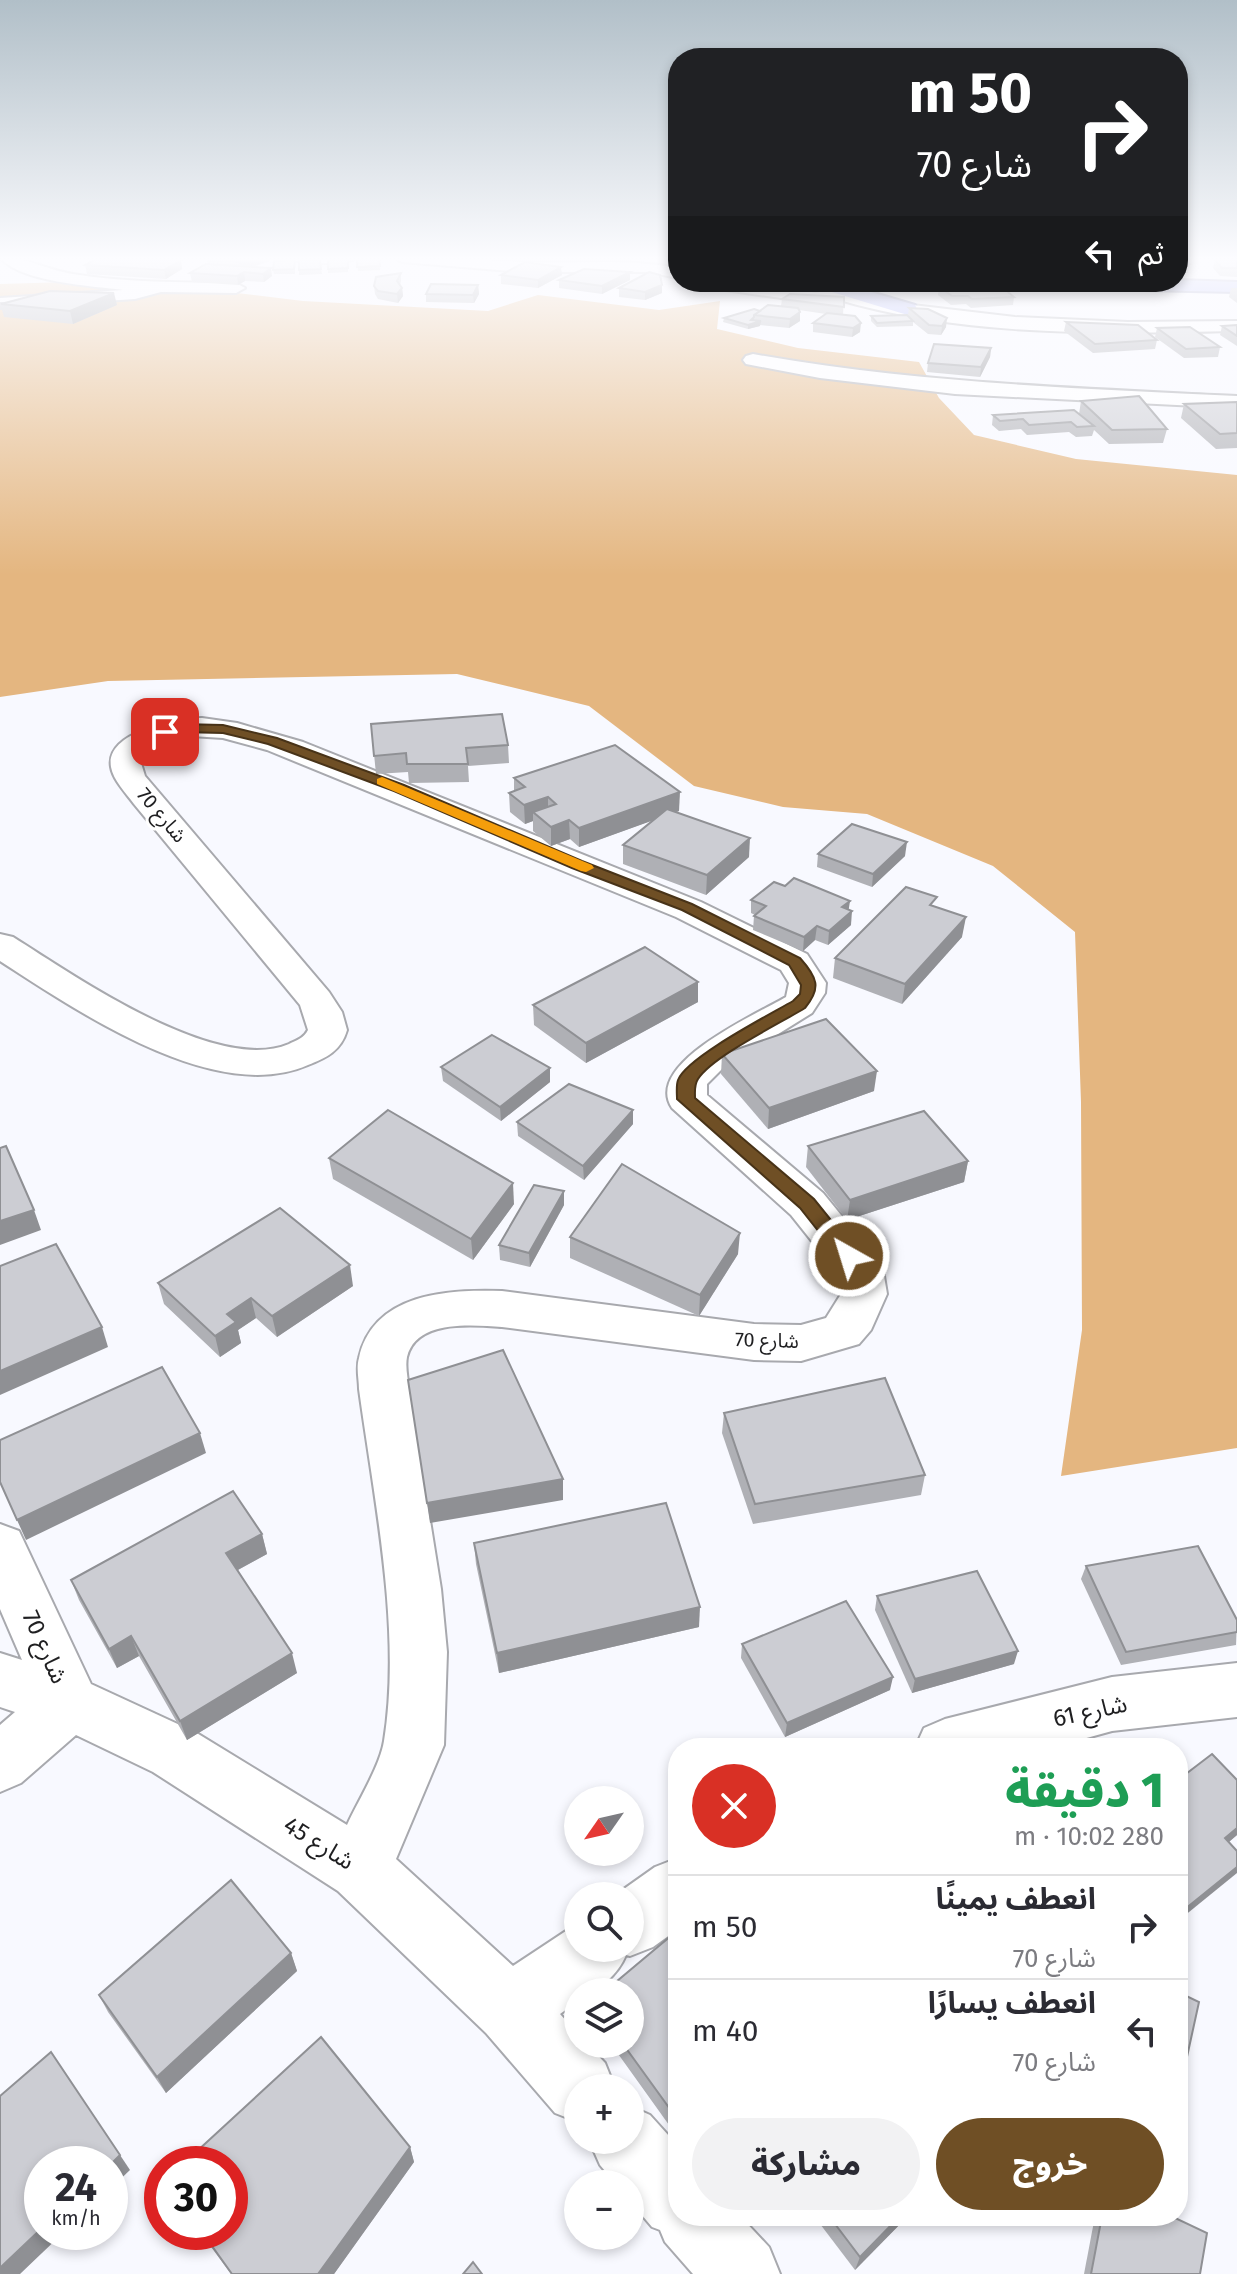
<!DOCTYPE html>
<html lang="ar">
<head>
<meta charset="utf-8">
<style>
  body { margin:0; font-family:"Fira Sans","Noto Sans Arabic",sans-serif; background:#f2f2f3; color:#2b2b33; direction:rtl; height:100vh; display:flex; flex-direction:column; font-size:30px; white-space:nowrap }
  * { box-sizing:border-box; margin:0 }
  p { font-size:26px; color:#7c7c81 }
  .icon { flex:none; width:44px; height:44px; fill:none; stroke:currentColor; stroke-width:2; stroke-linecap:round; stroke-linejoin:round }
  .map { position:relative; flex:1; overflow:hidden; direction:ltr }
  .details { position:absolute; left:668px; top:1738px; width:520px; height:488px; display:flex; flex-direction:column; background:#fff; border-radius:32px; box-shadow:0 4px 12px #0003; direction:rtl }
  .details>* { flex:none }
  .hud { position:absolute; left:668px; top:48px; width:520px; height:244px; border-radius:32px; box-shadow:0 4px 12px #0003; direction:rtl; background:#202124; color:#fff; overflow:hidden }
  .needle { width:52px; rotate:236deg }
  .tools { position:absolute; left:564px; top:1786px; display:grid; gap:16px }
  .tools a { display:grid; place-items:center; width:80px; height:80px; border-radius:50%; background:#fff; box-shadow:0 4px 12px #0003; font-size:40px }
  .speed { position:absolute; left:24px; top:2146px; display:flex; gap:16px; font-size:40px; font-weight:700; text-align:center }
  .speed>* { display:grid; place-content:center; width:104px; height:104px; border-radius:50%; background:#fff; box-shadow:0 4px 12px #0003; line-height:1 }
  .speed small { font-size:20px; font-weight:400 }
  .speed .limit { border:12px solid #d22; background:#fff; color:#111 }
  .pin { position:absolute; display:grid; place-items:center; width:68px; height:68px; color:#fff; margin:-34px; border-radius:16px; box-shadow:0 4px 12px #0006 }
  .me { position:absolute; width:88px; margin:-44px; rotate:321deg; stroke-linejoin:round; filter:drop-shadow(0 0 6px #0008) }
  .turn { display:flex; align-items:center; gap:28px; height:168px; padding:0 24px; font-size:36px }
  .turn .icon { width:104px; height:104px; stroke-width:2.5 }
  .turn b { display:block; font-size:56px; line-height:68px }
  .then { display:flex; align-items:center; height:76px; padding:0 24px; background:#0003; gap:16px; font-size:30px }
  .round { display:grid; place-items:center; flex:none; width:84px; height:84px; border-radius:42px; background:#f2f2f3 }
  .head { display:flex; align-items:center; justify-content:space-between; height:136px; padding:0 24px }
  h1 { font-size:48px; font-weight:800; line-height:60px; color:#1e9e55 }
  .button { display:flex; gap:16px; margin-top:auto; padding:16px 24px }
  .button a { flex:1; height:92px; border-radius:48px; background:#6f4f25; color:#fff; font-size:32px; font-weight:800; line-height:92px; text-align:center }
  .button a+a { background:#f2f2f3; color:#2b2b33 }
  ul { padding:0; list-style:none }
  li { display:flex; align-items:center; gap:24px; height:104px; padding:0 24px; border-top:2px solid #e1e1e2 }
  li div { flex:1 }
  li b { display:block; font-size:30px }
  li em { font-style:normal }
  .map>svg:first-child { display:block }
</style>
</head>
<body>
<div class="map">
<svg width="1237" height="2274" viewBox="0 0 1237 2274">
  <rect width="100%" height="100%" fill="#f8f9ff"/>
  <polygon fill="#e4b680" points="68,282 228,292 303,301 488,311 538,295 659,310 720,301 717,329 798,348 919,362 939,398 974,435 1076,459 1237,475 1237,1448 1061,1476 1082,1330 1081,1102 1075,932 993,866 867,814 783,807 694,786 589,706 457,674 108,681 0,697 0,284"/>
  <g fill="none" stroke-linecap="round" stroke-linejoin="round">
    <defs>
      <g id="minor">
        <path d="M0,257C25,257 47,270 73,274C127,283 182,282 236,283L245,288L236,293L161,292L135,299L0,308V298L123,290C93,286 18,282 0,257Z"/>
        <path d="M287,257H359C349,265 296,265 287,257Z"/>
        <path d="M394,257C437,257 480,260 524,262C576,264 627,258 678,268V278L647,272H523L402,262Z"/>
        <path d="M696,282H740L819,293L793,286L790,282H817L904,304L1015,317L1128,322L1237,321V331C1104,334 964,337 836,299L834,304L828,305L705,287Z"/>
        <path d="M753,354C913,383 1075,388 1237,396V408L955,394L820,378L746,364L743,360L746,356Z"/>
        <path d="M202,718L237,723L303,742L701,902L807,954L826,983L825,993L812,1013L722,1069L707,1084V1095L823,1193L876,1258L883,1270L887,1294L871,1330L859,1344L801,1361L754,1360L502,1327C473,1325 416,1319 407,1357C405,1367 408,1379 409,1389L441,1589L447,1652L444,1745L396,1859L513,1966L578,1923V1948H630V1896H614L655,1867L678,1858V1929L653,1947L630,1956L626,1955C618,1974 600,1992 578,1992V2001L560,2014L578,2034V2044H587L605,2063L615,2088H578V2122L555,2113L486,2033L338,1891L153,1772L76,1735L21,1783L0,1792V1725L15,1712L0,1707V1653L22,1660L0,1609V1524L19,1531L91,1684L195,1732L347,1825C358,1801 380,1766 384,1741C402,1631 374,1499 359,1389C359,1379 356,1368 359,1358C373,1293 448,1289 502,1291L754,1324L801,1325L826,1318L841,1294L838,1274L791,1215L672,1108C643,1064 755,1015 786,997L789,983L781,970L676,917L267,750L223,738L191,736L171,740L143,756L141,763L145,776L329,992L342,1012L347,1030C341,1051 326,1058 308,1065C215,1106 76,1010 0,961V934L13,937C75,976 216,1075 289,1044C297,1040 304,1038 308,1030L300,1005L134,804C126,793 113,780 111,767C105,731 178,719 202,718Z"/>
        <polygon points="1237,1663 1237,1717 1112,1731 1050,1748 915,1748 924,1728 945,1719 1112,1677"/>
        <polygon points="630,2106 650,2115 678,2146 678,2216 740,2216 769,2247 780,2274 693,2274 665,2242 660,2230 652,2227 630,2201 630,2184 616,2184 600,2165 589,2140 630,2140"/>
      </g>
      <g id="highway">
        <polygon points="1178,280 1237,282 1237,292 1003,287 994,282"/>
        <polygon points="809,282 837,282 915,305 917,309 908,315 901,313 812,286"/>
      </g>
    </defs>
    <use href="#minor" stroke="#a8a9ae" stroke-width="4"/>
    <use href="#highway" stroke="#7075aa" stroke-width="4"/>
    <use href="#minor" fill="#fff" fill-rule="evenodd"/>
    <use href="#highway" fill="#9ba4f4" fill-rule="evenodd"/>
  </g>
  <g fill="#afb0b5">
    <polygon points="88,257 128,257 181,260 182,269 166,279 87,274 85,265 98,258"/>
    <polygon points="206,257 270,261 252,267 272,276 264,282 245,281 238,285 192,282 190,273 208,264"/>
    <polygon points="448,257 484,257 475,259"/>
    <polygon points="586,257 617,257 611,260"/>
    <polygon points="1186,257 1237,257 1237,277 1220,276 1213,268 1215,260 1188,259"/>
    <polygon points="379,258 380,270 358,271 357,259"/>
    <polygon points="1178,258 1190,264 1188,273 1178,272"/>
    <polygon points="348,259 348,272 328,273 328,260"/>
    <polygon points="299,260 320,260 322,274 299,275"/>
    <polygon points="295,264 295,274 274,274 273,270"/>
    <polygon points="630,272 630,280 602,294 559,288 559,280"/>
    <polygon points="401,273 401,281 400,285 402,288 403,296 398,303 378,299 375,294 374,286"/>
    <polygon points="501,275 562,275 538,288 501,284"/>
    <polygon points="478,285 479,294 474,303 426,302 426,294"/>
    <polygon points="939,286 1014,297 1013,305 971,308 966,304 951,305 938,295"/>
    <polygon points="619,288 662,293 645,300 619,297"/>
    <polygon points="1231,288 1237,288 1237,303 1229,297"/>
    <polygon points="844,297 843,315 860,332 852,337 813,332 813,323 826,314 799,310 800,321 789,328 760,325 760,326 748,329 723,322 724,318 781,306 782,299"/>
    <polygon points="0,302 117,305 73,324 4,317 2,310 0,310"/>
    <polygon points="909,308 946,327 941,335 928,334 913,322 913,326 877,327 871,321 871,316 908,315"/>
    <polygon points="1066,322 1157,340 1155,349 1093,353 1064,331"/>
    <polygon points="1237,325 1237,346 1220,335 1222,326"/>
    <polygon points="1157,328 1220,347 1218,357 1184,358 1155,337"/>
    <polygon points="991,348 990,357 980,377 927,372 928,363"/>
    <polygon points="1081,401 1167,429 1163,443 1109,444 1094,430 1092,436 1076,437 1069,432 1027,435 1021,429 999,431 992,425 993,415 1079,414"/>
    <polygon points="1237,402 1237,448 1216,449 1181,418 1184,404"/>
    <polygon points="371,724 508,745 509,763 468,766 469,782 409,783 408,772 376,774"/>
    <polygon points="514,778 679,811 676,812 749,857 706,895 623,864 623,845 653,820 579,847 570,839 551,846 533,831 533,821 525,824 510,812 509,793 514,791"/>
    <polygon points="818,854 905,856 872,887 817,867"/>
    <polygon points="751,900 849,910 851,925 828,945 815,940 803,951 753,930 754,916 755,915 751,913"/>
    <polygon points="935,907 962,937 902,1004 833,978 835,958"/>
    <polygon points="698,982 698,1002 586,1063 534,1025 533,1005"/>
    <polygon points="722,1054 874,1091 768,1129 721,1074"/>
    <polygon points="441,1067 550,1082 501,1121 443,1081"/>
    <polygon points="517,1122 633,1124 584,1180 518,1136"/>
    <polygon points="808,1146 968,1161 964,1182 847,1220 806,1167"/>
    <polygon points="329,1158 514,1204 473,1260 333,1179"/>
    <polygon points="564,1191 564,1205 530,1267 500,1260 499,1245"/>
    <polygon points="570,1237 738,1254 699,1316 570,1258"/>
    <polygon points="158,1283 353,1286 277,1337 256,1318 238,1330 241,1343 220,1357 164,1304"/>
    <polygon points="724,1413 925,1475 921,1495 753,1524 722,1433"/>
    <polygon points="262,1534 267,1554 238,1570 297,1673 187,1740 139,1656 117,1668 79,1600 71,1580"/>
    <polygon points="474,1543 699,1627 499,1673 476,1564"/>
    <polygon points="1086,1566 1237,1620 1236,1645 1121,1665 1081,1579"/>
    <polygon points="877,1596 1014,1664 912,1693 875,1610"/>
    <polygon points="742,1644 890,1690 785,1737 741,1658"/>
    <polygon points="1178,1780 1237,1835 1229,1842 1178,1921"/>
    <polygon points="678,1930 678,2117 669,2125 611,2044 630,2044"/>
    <polygon points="291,1953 297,1971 166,2093 108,2012 99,1995"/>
    <polygon points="410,2147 414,2162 334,2274 231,2274 200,2232 230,2232"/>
    <polygon points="814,2216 908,2216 855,2270"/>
    <polygon points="1095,2216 1171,2216 1200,2274 1084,2274"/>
  </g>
  <g fill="#8f9094">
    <polygon points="256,257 270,257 270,261 240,271 239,262"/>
    <polygon points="181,260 182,269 166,279 164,270"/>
    <polygon points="561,267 562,275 538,288 538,280"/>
    <polygon points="271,268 272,276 264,282 263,274"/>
    <polygon points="244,272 245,281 238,285 237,276"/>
    <polygon points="630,272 630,280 602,294 602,286"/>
    <polygon points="478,285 479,294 474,303 473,295"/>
    <polygon points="662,285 662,293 645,300 645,292"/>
    <polygon points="402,288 403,296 398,303 397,294"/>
    <polygon points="114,293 117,305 73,324 70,311"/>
    <polygon points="800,312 800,321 789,328 790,319"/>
    <polygon points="754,317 754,322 761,321 760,326 748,329 748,325"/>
    <polygon points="947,318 946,327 941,335 942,326"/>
    <polygon points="861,323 860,332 852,337 853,328"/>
    <polygon points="991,348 990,357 980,377 981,367"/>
    <polygon points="680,792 679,811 579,847 579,828"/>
    <polygon points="548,797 548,816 533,812 533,821 525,824 524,805"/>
    <polygon points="569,820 570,839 551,846 551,827"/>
    <polygon points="750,838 749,857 706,895 707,875"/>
    <polygon points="907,842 905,856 872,887 873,874"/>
    <polygon points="850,901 848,914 842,907"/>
    <polygon points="852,911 851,925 828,945 829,931"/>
    <polygon points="966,917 962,937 902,1004 905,984"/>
    <polygon points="817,926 815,940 803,951 804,937"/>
    <polygon points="698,982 698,1002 586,1063 586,1043"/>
    <polygon points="550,1068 550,1082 501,1121 500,1107"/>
    <polygon points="877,1071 874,1091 768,1129 769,1108"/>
    <polygon points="633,1110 633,1124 584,1180 583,1166"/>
    <polygon points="968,1161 964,1182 847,1220 850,1200"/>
    <polygon points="513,1183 514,1204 473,1260 471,1239"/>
    <polygon points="564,1191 564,1205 530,1267 529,1253"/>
    <polygon points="34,1210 41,1230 0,1245 0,1221"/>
    <polygon points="740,1233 738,1254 699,1316 700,1295"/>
    <polygon points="350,1265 353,1286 277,1337 272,1316"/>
    <polygon points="251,1298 256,1318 238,1330 241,1343 220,1357 215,1336 227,1314"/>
    <polygon points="102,1327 108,1347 0,1395 0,1371"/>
    <polygon points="200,1433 206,1453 26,1540 17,1520"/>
    <polygon points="563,1479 563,1500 430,1523 427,1503"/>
    <polygon points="262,1534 267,1554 232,1573 226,1553"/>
    <polygon points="700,1607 699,1627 499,1673 497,1653"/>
    <polygon points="131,1636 139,1656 117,1668 109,1649"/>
    <polygon points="1018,1651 1014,1664 912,1693 915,1679"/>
    <polygon points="292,1653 297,1673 187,1740 180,1721"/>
    <polygon points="893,1677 890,1690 785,1737 787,1723"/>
    <polygon points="1237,1828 1237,1835 1218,1851 1225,1838"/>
    <polygon points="1237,1867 1237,1873 1178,1921 1185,1909"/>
    <polygon points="291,1953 297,1971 166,2093 157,2077"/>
    <polygon points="678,2102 678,2117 669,2125 670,2109"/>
    <polygon points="410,2147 414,2162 334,2274 318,2274"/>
    <polygon points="120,2155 130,2170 110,2189 110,2165"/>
    <polygon points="900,2216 908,2216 855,2270 860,2257"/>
    <polygon points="42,2228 42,2232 64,2232 20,2274 0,2274 0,2268"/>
  </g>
  <g fill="#cccdd3" stroke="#8f9094" stroke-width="2">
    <polygon points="100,257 126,257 181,260 164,270 85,265"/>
    <polygon points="209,257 256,257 239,262"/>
    <polygon points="379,258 380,266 357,267 357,259"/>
    <polygon points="1178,258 1184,258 1190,264 1178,264"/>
    <polygon points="348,259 348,268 328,269 328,260"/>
    <polygon points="295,260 294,269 273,270 274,261"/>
    <polygon points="299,260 320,260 321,269 299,270"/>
    <polygon points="1215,260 1237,260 1237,268 1222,268"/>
    <polygon points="525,262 561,267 538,280 501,275"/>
    <polygon points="206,264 271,268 263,274 244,272 237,276 190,273"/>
    <polygon points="584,269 630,272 602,286 559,280"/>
    <polygon points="649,272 660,275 662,285 645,292 619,288"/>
    <polygon points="401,273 397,281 402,288 397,294 378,291 374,286 376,277"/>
    <polygon points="431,284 478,285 473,295 426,294"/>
    <polygon points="939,286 1002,287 1014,297 972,299 968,296 952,296"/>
    <polygon points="50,291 114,293 70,311 1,304"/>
    <polygon points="790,294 844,297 844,307 782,299"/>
    <polygon points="768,305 798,308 800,312 790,319 754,315"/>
    <polygon points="909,308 928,309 947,318 942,326 929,325"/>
    <polygon points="754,309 760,311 754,315 754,317 751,320 761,321 748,325 724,318"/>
    <polygon points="827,313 855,316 861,323 853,328 813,323"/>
    <polygon points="907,315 913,321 877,323 871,316"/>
    <polygon points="1066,322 1138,325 1157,340 1095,344"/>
    <polygon points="1237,325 1237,336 1222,326"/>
    <polygon points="1190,327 1220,347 1186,349 1157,328"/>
    <polygon points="934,344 991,348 981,367 928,363"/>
    <polygon points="1139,396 1167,429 1112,430 1081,401"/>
    <polygon points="1237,402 1237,433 1220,434 1184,404"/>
    <polygon points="1074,410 1094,426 1077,427 1071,422 1029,425 1023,419 1000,421 993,415"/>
    <polygon points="502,714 508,745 466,748 468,764 407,764 406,753 374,756 371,724"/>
    <polygon points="615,745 680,792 579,828 569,820 551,827 533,812 556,804 548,797 524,805 509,793 525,787 514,778"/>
    <polygon points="667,809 750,838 707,875 623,845"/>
    <polygon points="852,824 907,842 873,874 818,854"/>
    <polygon points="794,878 850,901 842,907 852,911 829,931 817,926 804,937 754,916 766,906 751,900 774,882 785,886"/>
    <polygon points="906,887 937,897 930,905 966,917 905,984 835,958"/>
    <polygon points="645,947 698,982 586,1043 533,1005"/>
    <polygon points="826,1019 877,1071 769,1108 722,1054"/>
    <polygon points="492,1035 550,1068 500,1107 441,1067"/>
    <polygon points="569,1084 633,1110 583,1166 517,1122"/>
    <polygon points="388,1110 513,1183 471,1239 329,1158"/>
    <polygon points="924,1111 968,1161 850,1200 808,1146"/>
    <polygon points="6,1146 34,1210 0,1221 0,1148"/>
    <polygon points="622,1164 740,1233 700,1295 570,1237"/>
    <polygon points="534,1185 564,1191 529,1253 499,1245"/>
    <polygon points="280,1208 350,1265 272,1316 251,1298 227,1314 236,1322 215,1336 158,1283"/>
    <polygon points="56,1244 102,1327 0,1371 0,1266"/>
    <polygon points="503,1350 563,1479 427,1503 408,1380"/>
    <polygon points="162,1367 200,1433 17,1520 0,1482 0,1440"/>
    <polygon points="885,1378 925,1475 755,1504 724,1413"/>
    <polygon points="233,1491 262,1534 226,1553 292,1653 180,1721 131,1636 109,1649 71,1580"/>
    <polygon points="666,1503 700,1607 497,1653 474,1543"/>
    <polygon points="1198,1546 1237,1620 1237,1632 1126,1652 1086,1566"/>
    <polygon points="977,1571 1018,1651 915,1679 877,1596"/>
    <polygon points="846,1601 893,1677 787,1723 742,1644"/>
    <polygon points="1212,1754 1237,1780 1237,1828 1225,1838 1237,1851 1237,1867 1185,1909 1178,1902 1178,1780"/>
    <polygon points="231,1880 291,1953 157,2077 99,1995"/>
    <polygon points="678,1930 678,2102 670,2109 623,2044 630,2044 630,1992 604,1992"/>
    <polygon points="1178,1992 1199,2002 1178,2098"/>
    <polygon points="321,2037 410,2147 318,2274 232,2274 202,2232 230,2232 230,2164 183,2164"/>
    <polygon points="51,2052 120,2155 110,2165 42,2164 42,2228 0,2268 0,2096"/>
    <polygon points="829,2216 900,2216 860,2257"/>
    <polygon points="1102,2216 1171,2216 1207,2233 1200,2274 1091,2274"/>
    <polygon points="473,2262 482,2274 463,2274"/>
  </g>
  <linearGradient id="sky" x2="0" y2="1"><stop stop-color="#b1bfc8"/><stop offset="0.45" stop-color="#fcfcff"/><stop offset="1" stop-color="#fcfcff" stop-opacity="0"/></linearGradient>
  <rect width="1237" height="575" fill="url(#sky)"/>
  <path fill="#6f4f25" stroke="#483318" stroke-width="2" d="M179,724L223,725L277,738L404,785L582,861L692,904L800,958C817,977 822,988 805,1008C779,1024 713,1056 698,1079C694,1085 695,1091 695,1098L814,1199L856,1251L859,1256L856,1261H842L800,1208L677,1099C677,1094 676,1085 678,1080C687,1057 769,1015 793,1001L800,994L801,985L789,965L682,910L572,868L394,791L268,744L223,733L180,732L165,736L159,732Z"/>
  <polygon fill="#f59e0b" points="382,777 592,865 594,868 586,872 581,871 377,784 377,779"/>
  <g text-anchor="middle" stroke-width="6" stroke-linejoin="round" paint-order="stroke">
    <g font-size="20" fill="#1f1f21" stroke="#fff">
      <text transform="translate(162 815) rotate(50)" y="7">شارع 70</text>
      <text transform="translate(767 1340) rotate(2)" y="7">شارع 70</text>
    </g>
    <g font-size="24" fill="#1f1f21" stroke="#fff">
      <text transform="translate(45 1647) rotate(66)" y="8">شارع 70</text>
      <text transform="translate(1090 1711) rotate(-12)" y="8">شارع 61</text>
      <text transform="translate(319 1843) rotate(32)" y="8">شارع 45</text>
    </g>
  </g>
</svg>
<div class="tools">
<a><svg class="needle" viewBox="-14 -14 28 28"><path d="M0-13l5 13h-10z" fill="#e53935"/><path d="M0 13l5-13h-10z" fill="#7c7c81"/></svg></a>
<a><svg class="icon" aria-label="search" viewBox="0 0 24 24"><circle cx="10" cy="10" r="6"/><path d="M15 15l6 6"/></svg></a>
<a><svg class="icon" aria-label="layers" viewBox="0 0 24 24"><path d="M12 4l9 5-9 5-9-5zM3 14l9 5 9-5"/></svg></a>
<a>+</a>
<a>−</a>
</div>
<div class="speed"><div>24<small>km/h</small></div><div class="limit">30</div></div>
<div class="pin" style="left:165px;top:732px;background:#d93025"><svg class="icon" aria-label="arrive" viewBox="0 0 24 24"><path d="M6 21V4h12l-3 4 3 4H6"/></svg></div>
<svg class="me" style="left:849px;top:1256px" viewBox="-20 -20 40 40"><circle r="17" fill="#6f4f25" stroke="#fff" stroke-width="3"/><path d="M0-11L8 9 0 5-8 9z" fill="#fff"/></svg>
<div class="hud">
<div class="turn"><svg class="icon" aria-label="right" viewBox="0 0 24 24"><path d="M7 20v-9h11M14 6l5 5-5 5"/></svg><div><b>50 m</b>شارع 70</div></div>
<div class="then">ثم<svg class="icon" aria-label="left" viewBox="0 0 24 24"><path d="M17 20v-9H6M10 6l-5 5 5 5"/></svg></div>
</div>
<section class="details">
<div class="head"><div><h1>1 دقيقة</h1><p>280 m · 10:02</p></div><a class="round" style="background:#d93025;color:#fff"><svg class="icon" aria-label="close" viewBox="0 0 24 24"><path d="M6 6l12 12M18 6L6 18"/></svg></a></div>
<ul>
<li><svg class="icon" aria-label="right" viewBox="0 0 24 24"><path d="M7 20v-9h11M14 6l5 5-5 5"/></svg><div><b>انعطف يمينًا</b><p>شارع 70</p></div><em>50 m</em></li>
<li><svg class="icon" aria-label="left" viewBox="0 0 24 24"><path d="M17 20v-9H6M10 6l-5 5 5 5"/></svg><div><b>انعطف يسارًا</b><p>شارع 70</p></div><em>40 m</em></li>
</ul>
<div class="button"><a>خروج</a><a>مشاركة</a></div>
</section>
</div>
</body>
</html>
